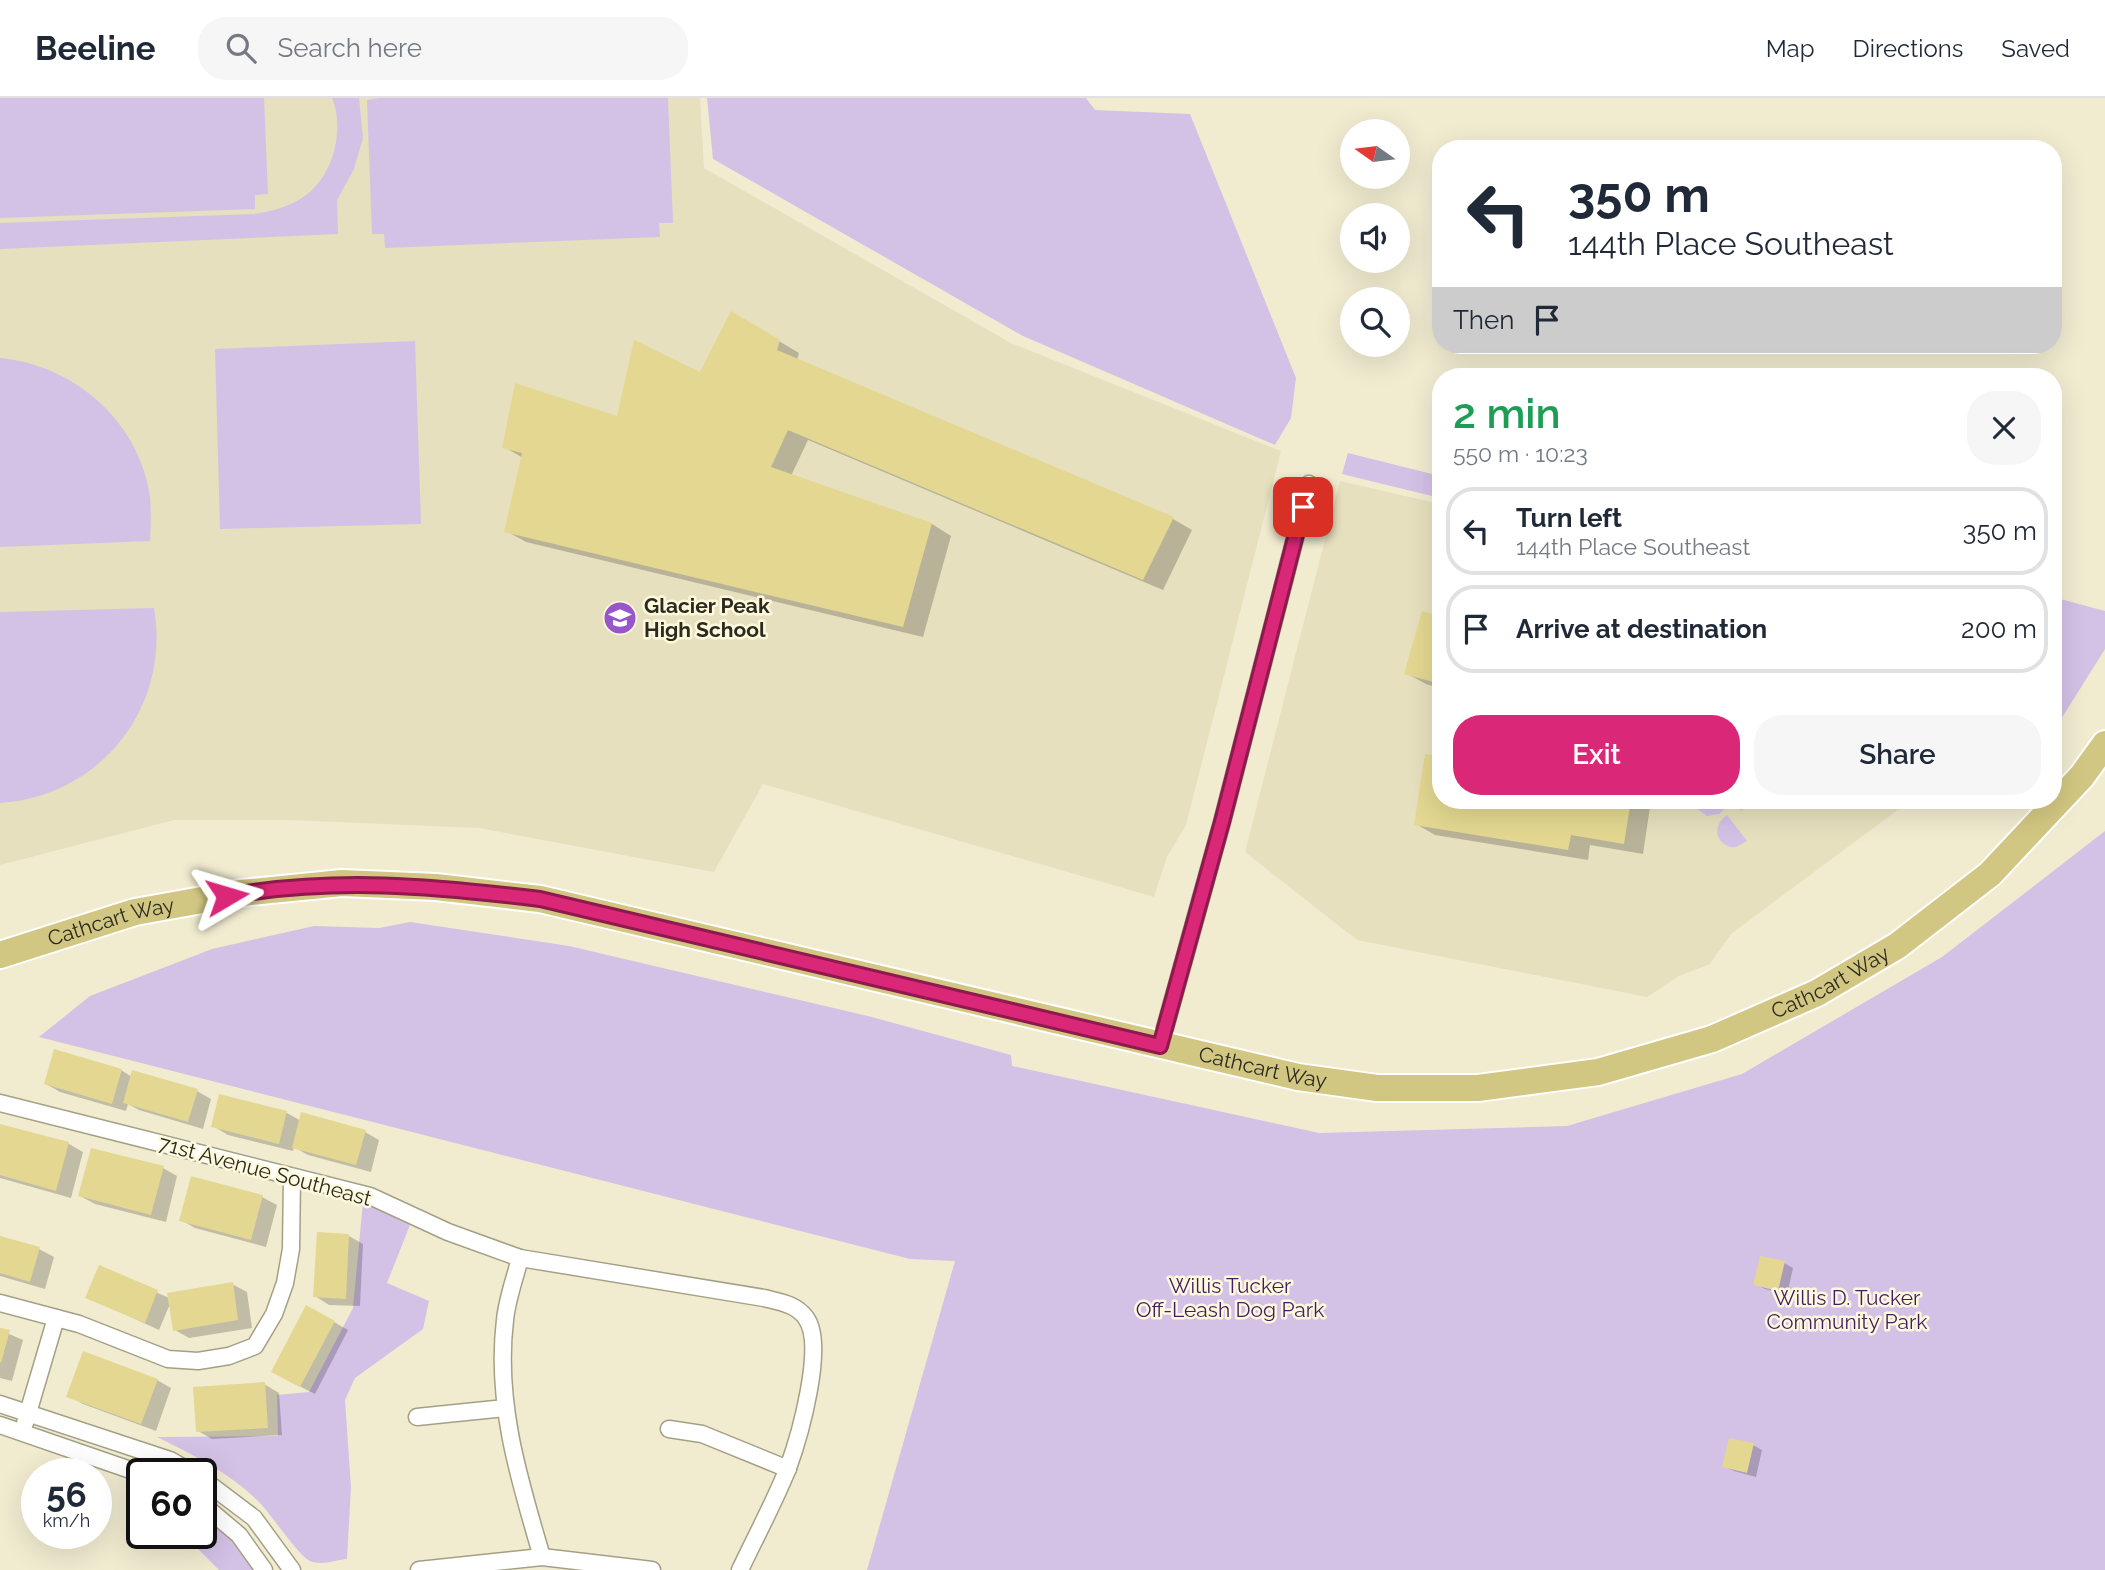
<!DOCTYPE html>
<html lang="en">
<head>
<meta charset="utf-8">
<style>
  body { margin:0; font-family:Raleway,sans-serif; background:#f6f6f7; color:#1f2937; height:100vh; display:flex; flex-direction:column; font-size:26px; white-space:nowrap }
  * { box-sizing:border-box; margin:0 }
  p { font-size:23px; color:#747a83 }
  .icon { flex:none; width:38px; height:38px; fill:none; stroke:currentColor; stroke-width:2; stroke-linecap:round; stroke-linejoin:round }
  .map { position:relative; flex:1; overflow:hidden }
  .side { position:absolute; left:1432px; top:270px; width:630px; height:441px; display:flex; flex-direction:column; background:#fff; border-radius:28px; box-shadow:0 7px 28px #0002 }
  .side>* { flex:none }
  .top-card { position:absolute; left:1432px; top:42px; width:630px; height:214px; border-radius:28px; box-shadow:0 7px 28px #0002; background:#fff; color:#1f2937; overflow:hidden }
  .needle { width:46px; rotate:284deg }
  .fabs { position:absolute; left:1340px; top:21px; display:grid; gap:14px }
  .fabs a { display:grid; place-items:center; width:70px; height:70px; border-radius:50%; background:#fff; box-shadow:0 7px 28px #0002; font-size:35px }
  .speed { position:absolute; left:21px; top:1360px; display:flex; gap:14px; font-size:35px; font-weight:700; text-align:center }
  .speed>* { display:grid; place-content:center; width:91px; height:91px; border-radius:50%; background:#fff; box-shadow:0 7px 28px #0002; line-height:1 }
  .speed small { font-size:18px; font-weight:400 }
  .speed .limit { border:4px solid #111; border-radius:10px; background:#fff; color:#111 }
  .pin { position:absolute; display:grid; place-items:center; width:60px; height:60px; color:#fff; margin:-30px; border-radius:14px; box-shadow:0 4px 10px #0006 }
  .me { position:absolute; width:77px; margin:-38px; rotate:83deg; stroke-linejoin:round; filter:drop-shadow(0 0 5px #0008) }
  .turn { display:flex; align-items:center; gap:24px; height:147px; padding:0 21px; font-size:32px }
  .turn .icon { width:91px; height:91px; stroke-width:2.5 }
  .turn b { display:block; font-size:49px; line-height:60px }
  .then { display:flex; align-items:center; height:66px; padding:0 21px; background:#0003; gap:14px; font-size:26px }
  .round { display:grid; place-items:center; flex:none; width:74px; height:74px; border-radius:28px; background:#f6f6f7 }
  .summary { display:flex; align-items:center; justify-content:space-between; height:119px; padding:0 21px }
  h1 { font-size:42px; font-weight:600; line-height:52px; color:#1e9e55 }
  .action { display:flex; gap:14px; margin-top:auto; padding:14px 21px }
  .action a { flex:1; height:80px; border-radius:28px; background:#db2777; color:#fff; font-size:28px; font-weight:600; line-height:80px; text-align:center }
  .action a+a { background:#f6f6f7; color:#1f2937 }
  ul { padding:0; list-style:none }
  li { display:flex; align-items:center; gap:21px; height:88px; margin:0 14px 10px; padding:0 7px; border:4px solid #e0e1e3; border-radius:28px }
  li div { flex:1 }
  li b { display:block; font-size:26px }
  li em { font-style:normal }
  header { display:flex; align-items:center; gap:42px; box-sizing:border-box; height:98px; padding:0 35px; background:#fff; border-bottom:2px solid #e0e1e3 }
  header strong { font-size:33px }
  nav { display:flex; gap:38px; margin-inline-start:auto; font-size:24px }
  .search { width:490px; height:63px; background:#f6f6f7; display:flex; align-items:center; gap:18px; box-sizing:border-box; padding:0 24px; border-radius:28px; color:#747a83; font-size:26px }
  .map>svg:first-child { display:block }
</style>
</head>
<body>
<header>
<strong>Beeline</strong>
<div class="search"><svg class="icon" aria-label="search" viewBox="0 0 24 24"><circle cx="10" cy="10" r="6"/><path d="M15 15l6 6"/></svg>Search here</div>
<nav><a>Map</a><a>Directions</a><a>Saved</a></nav>
</header>
<div class="map">
<svg width="2105" height="1472" viewBox="0 0 2105 1472">
  <rect width="100%" height="100%" fill="#f1ecd0"/>
  <g fill="#e6e0be">
    <polygon points="0,0 700,0 704,70 1011,245 1281,353 1186,727 1167,759 1154,799 763,686 714,774 479,730 288,722 174,722 0,767"/>
    <polygon points="1340,383 1440,406 1440,702 1911,702 1731,836 1710,866 1679,878 1647,899 1357,842 1245,754"/>
  </g>
  <g fill="#d4c1e6">
    <polygon points="0,0 264,0 268,96 255,97 255,111 0,120"/>
    <path d="M332,0H359L363,40L354,71L337,102L338,136L0,151V125L254,116C274,113 297,107 313,91C335,70 344,28 332,0Z"/>
    <polygon points="379,0 668,0 673,125 659,125 660,139 385,150 384,136 372,136 367,2"/>
    <polygon points="707,0 1086,0 1095,12 1190,16 1296,280 1291,320 1275,347 1023,238 713,61"/>
    <polygon points="415,243 421,426 220,431 215,251"/>
    <path d="M0,260C74,267 139,323 150,399C151,414 151,428 150,443L0,449Z"/>
    <polygon points="1348,355 1440,378 1440,400 1342,376"/>
    <polygon points="2053,499 2105,513 2105,551 2053,634"/>
    <path d="M154,510C171,609 101,698 0,705V514Z"/>
    <polygon points="1694,702 1716,702 1724,712 1719,716 1707,718 1696,710"/>
    <path d="M1727,717L1747,743L1736,749H1730C1713,743 1714,726 1727,717Z"/>
    <polygon points="2105,733 2105,1472 867,1472 955,1163 910,1161 39,939 90,898 212,851 314,828 379,830 410,824 569,848 868,918 1011,957 1012,968 1319,1035 1567,1028 1742,976 1942,859"/>
    <path d="M363,1104L410,1127L387,1185L429,1203L423,1231L355,1280L345,1302L351,1389L347,1461C336,1462 320,1468 310,1463C300,1459 271,1417 261,1406C232,1376 194,1357 157,1339L278,1338L277,1297L309,1294L353,1210Z"/>
    <polygon points="201,1414 231,1439 257,1472 219,1472 182,1435 201,1435"/>
  </g>
  <g fill="#0003">
    <polygon points="732,215 799,255 797,262 1173,421 1192,432 1163,492 808,342 791,378 932,426 951,438 923,539 526,444 506,433 523,360 504,349 619,321 701,276"/>
    <polygon points="1424,515 1440,520 1440,590 1426,586 1406,575"/>
    <polygon points="1427,658 1440,660 1440,702 1651,702 1643,756 1590,747 1588,762 1435,737 1416,726"/>
    <polygon points="1728,702 1755,702 1741,712"/>
    <polygon points="121,972 132,979 197,993 211,1001 203,1031 139,1012 128,1006 126,1013 60,994 46,986"/>
    <polygon points="287,1015 301,1023 365,1034 379,1042 371,1074 308,1057 294,1049 293,1053 228,1037 213,1028"/>
    <polygon points="0,1027 69,1046 83,1054 71,1100 0,1080"/>
    <polygon points="163,1070 177,1078 166,1124 95,1106 80,1098"/>
    <polygon points="262,1099 277,1107 266,1149 195,1130 181,1122"/>
    <polygon points="349,1138 363,1146 360,1208 329,1207 315,1198"/>
    <polygon points="0,1140 39,1151 54,1159 45,1191 0,1178"/>
    <polygon points="1784,1165 1793,1170 1787,1197 1765,1191 1755,1186"/>
    <polygon points="100,1169 169,1200 232,1186 247,1194 252,1230 189,1240 175,1232 170,1206 159,1232 87,1199"/>
    <polygon points="334,1224 348,1232 315,1296 287,1282"/>
    <polygon points="0,1232 23,1242 12,1283 0,1280"/>
    <polygon points="157,1282 171,1290 156,1333 83,1306 69,1298"/>
    <polygon points="264,1286 279,1295 282,1337 212,1341 198,1333"/>
    <polygon points="1753,1347 1762,1352 1756,1379 1734,1373 1724,1368"/>
  </g>
  <g fill="#e3d791">
    <polygon points="731,213 780,242 777,252 1174,419 1143,482 788,332 771,369 932,425 903,529 504,434 522,355 502,350 515,285 617,318 634,242 700,274"/>
    <polygon points="1422,513 1440,518 1440,586 1404,576"/>
    <polygon points="1425,656 1440,658 1440,702 1631,702 1624,746 1571,737 1568,752 1414,727"/>
    <polygon points="54,951 122,971 112,1006 44,986"/>
    <polygon points="132,972 198,991 188,1024 123,1005"/>
    <polygon points="219,996 287,1013 279,1046 211,1029"/>
    <polygon points="301,1014 366,1032 356,1067 292,1050"/>
    <polygon points="0,1026 69,1044 56,1093 0,1077"/>
    <polygon points="91,1050 164,1068 151,1117 78,1098"/>
    <polygon points="191,1078 263,1097 251,1142 179,1123"/>
    <polygon points="317,1134 349,1136 346,1201 313,1199"/>
    <polygon points="0,1138 40,1149 30,1184 0,1175"/>
    <polygon points="1760,1158 1785,1163 1778,1193 1753,1187"/>
    <polygon points="99,1167 158,1192 145,1225 85,1200"/>
    <polygon points="233,1184 238,1222 173,1233 167,1195"/>
    <polygon points="306,1207 335,1223 300,1289 271,1274"/>
    <polygon points="0,1230 10,1232 1,1265 0,1264"/>
    <polygon points="83,1253 158,1281 141,1326 66,1299"/>
    <polygon points="265,1284 268,1330 196,1334 193,1289"/>
    <polygon points="1729,1340 1754,1345 1747,1375 1722,1369"/>
  </g>
  <g fill="none" stroke-linecap="round" stroke-linejoin="round">
    <defs>
      <g id="minor">
        <polyline points="1160,948 1222,724 1309,386"/>
        <path d="M0,1005L370,1098L448,1134L520,1160L764,1200C780,1204 796,1206 806,1220C826,1247 799,1340 788,1370C774,1405 756,1438 740,1472"/>
        <path d="M520,1160C515,1180 507,1201 505,1222C495,1304 519,1381 542,1459"/>
        <polyline points="0,1205 79,1226 168,1261 198,1263 229,1258 255,1248 274,1216 285,1185 291,1151 292,1079"/>
        <polyline points="0,1306 170,1362 194,1376"/>
        <polyline points="417,1319 505,1310"/>
        <polyline points="25,1325 56,1220"/>
        <polyline points="0,1327 142,1376"/>
        <polyline points="669,1331 702,1336 788,1371"/>
        <polyline points="201,1380 254,1420 292,1472"/>
        <polyline points="201,1405 239,1437 264,1472"/>
        <polyline points="419,1472 542,1459 652,1472"/>
      </g>
      <g id="primary">
        <path id="s1" d="M0,857L135,814L241,795L342,785L436,789L540,801L1298,979L1377,990H1478L1598,974L1712,941L1817,895L1897,848L1990,776L2082,678L2105,646"/>
      </g>
    </defs>
    <use href="#minor" stroke="#a4a086" stroke-width="19"/>
    <use href="#primary" stroke="#fff" stroke-width="30"/>
    <use href="#minor" stroke="#fff" stroke-width="16"/>
    <use href="#primary" stroke="#d2c782" stroke-width="26"/>
  </g>
  <g fill="none" stroke-linecap="round" stroke-linejoin="round">
    <defs>
      <path id="route" d="M227,798C336,779 432,788 540,801L1160,948L1222,724L1303,409"/>
    </defs>
    <use href="#route" stroke="#8e194d" stroke-width="18"/>
    <use href="#route" stroke="#db2777" stroke-width="12"/>
  </g>
  <defs>
    <symbol id="school-disc" viewBox="-11 -11 22 22"><circle r="9.5" fill="#9856cb" stroke="#fef9dd"/><path d="M0-5L7-2L0 1L-7-2ZM-4 1L0 2.5L4 1V4Q0 6-4 4Z" fill="#fff"/></symbol>
  </defs>
  <g fill-rule="evenodd">
    <use href="#school-disc" x="601" y="501" width="38" height="38"/>
  </g>
  <g text-anchor="middle" stroke-width="5" stroke-linejoin="round" paint-order="stroke">
    <g font-size="21" font-weight="bold" fill="#2d2b20" stroke="#fef9dd" text-anchor="start">
      <text x="644" y="515">Glacier Peak<tspan x="644" dy="24">High School</tspan></text>
    </g>
    <g font-size="21" fill="#2d2b20" stroke="#fef9dd">
      <text dy="7" stroke="none"><textPath href="#s1" startOffset="116">Cathcart Way</textPath></text>
      <text dy="7" stroke="none"><textPath href="#s1" startOffset="1880">Cathcart Way</textPath></text>
      <text dy="7" stroke="none"><textPath href="#s1" startOffset="1292">Cathcart Way</textPath></text>
      <text transform="translate(265 1073) rotate(15)" y="7">71st Avenue Southeast</text>
    </g>
    <g font-size="21" fill="#451c62" stroke="#fef9dd">
      <text x="1230" y="1195">Willis Tucker<tspan x="1230" dy="24">Off-Leash Dog Park</tspan></text>
      <text x="1847" y="1207">Willis D. Tucker<tspan x="1847" dy="24">Community Park</tspan></text>
    </g>
  </g>
</svg>
<div class="fabs">
<a><svg class="needle" viewBox="-14 -14 28 28"><path d="M0-13l5 13h-10z" fill="#e53935"/><path d="M0 13l5-13h-10z" fill="#747a83"/></svg></a>
<a><svg class="icon" aria-label="sound" viewBox="0 0 24 24"><path d="M4 9h4l5-4v14l-5-4H4zM17 9q2 3 0 6"/></svg></a>
<a><svg class="icon" aria-label="search" viewBox="0 0 24 24"><circle cx="10" cy="10" r="6"/><path d="M15 15l6 6"/></svg></a>
</div>
<div class="speed"><div>56<small>km/h</small></div><div class="limit">60</div></div>
<div class="pin" style="left:1303px;top:409px;background:#d93025"><svg class="icon" aria-label="arrive" viewBox="0 0 24 24"><path d="M6 21V4h12l-3 4 3 4H6"/></svg></div>
<svg class="me" style="left:227px;top:798px" viewBox="-20 -20 40 40"><path d="M0-17L14 15 0 8-14 15z" fill="#db2777" stroke="#fff" stroke-width="4"/></svg>
<div class="top-card">
<div class="turn"><svg class="icon" aria-label="left" viewBox="0 0 24 24"><path d="M17 20v-9H6M10 6l-5 5 5 5"/></svg><div><b>350 m</b>144th Place Southeast</div></div>
<div class="then">Then<svg class="icon" aria-label="arrive" viewBox="0 0 24 24"><path d="M6 21V4h12l-3 4 3 4H6"/></svg></div>
</div>
<section class="side">
<div class="summary"><div><h1>2 min</h1><p>550 m · 10:23</p></div><a class="round"><svg class="icon" aria-label="close" viewBox="0 0 24 24"><path d="M6 6l12 12M18 6L6 18"/></svg></a></div>
<ul>
<li><svg class="icon" aria-label="left" viewBox="0 0 24 24"><path d="M17 20v-9H6M10 6l-5 5 5 5"/></svg><div><b>Turn left</b><p>144th Place Southeast</p></div><em>350 m</em></li>
<li><svg class="icon" aria-label="arrive" viewBox="0 0 24 24"><path d="M6 21V4h12l-3 4 3 4H6"/></svg><div><b>Arrive at destination</b></div><em>200 m</em></li>
</ul>
<div class="action"><a>Exit</a><a>Share</a></div>
</section>
</div>
</body>
</html>
